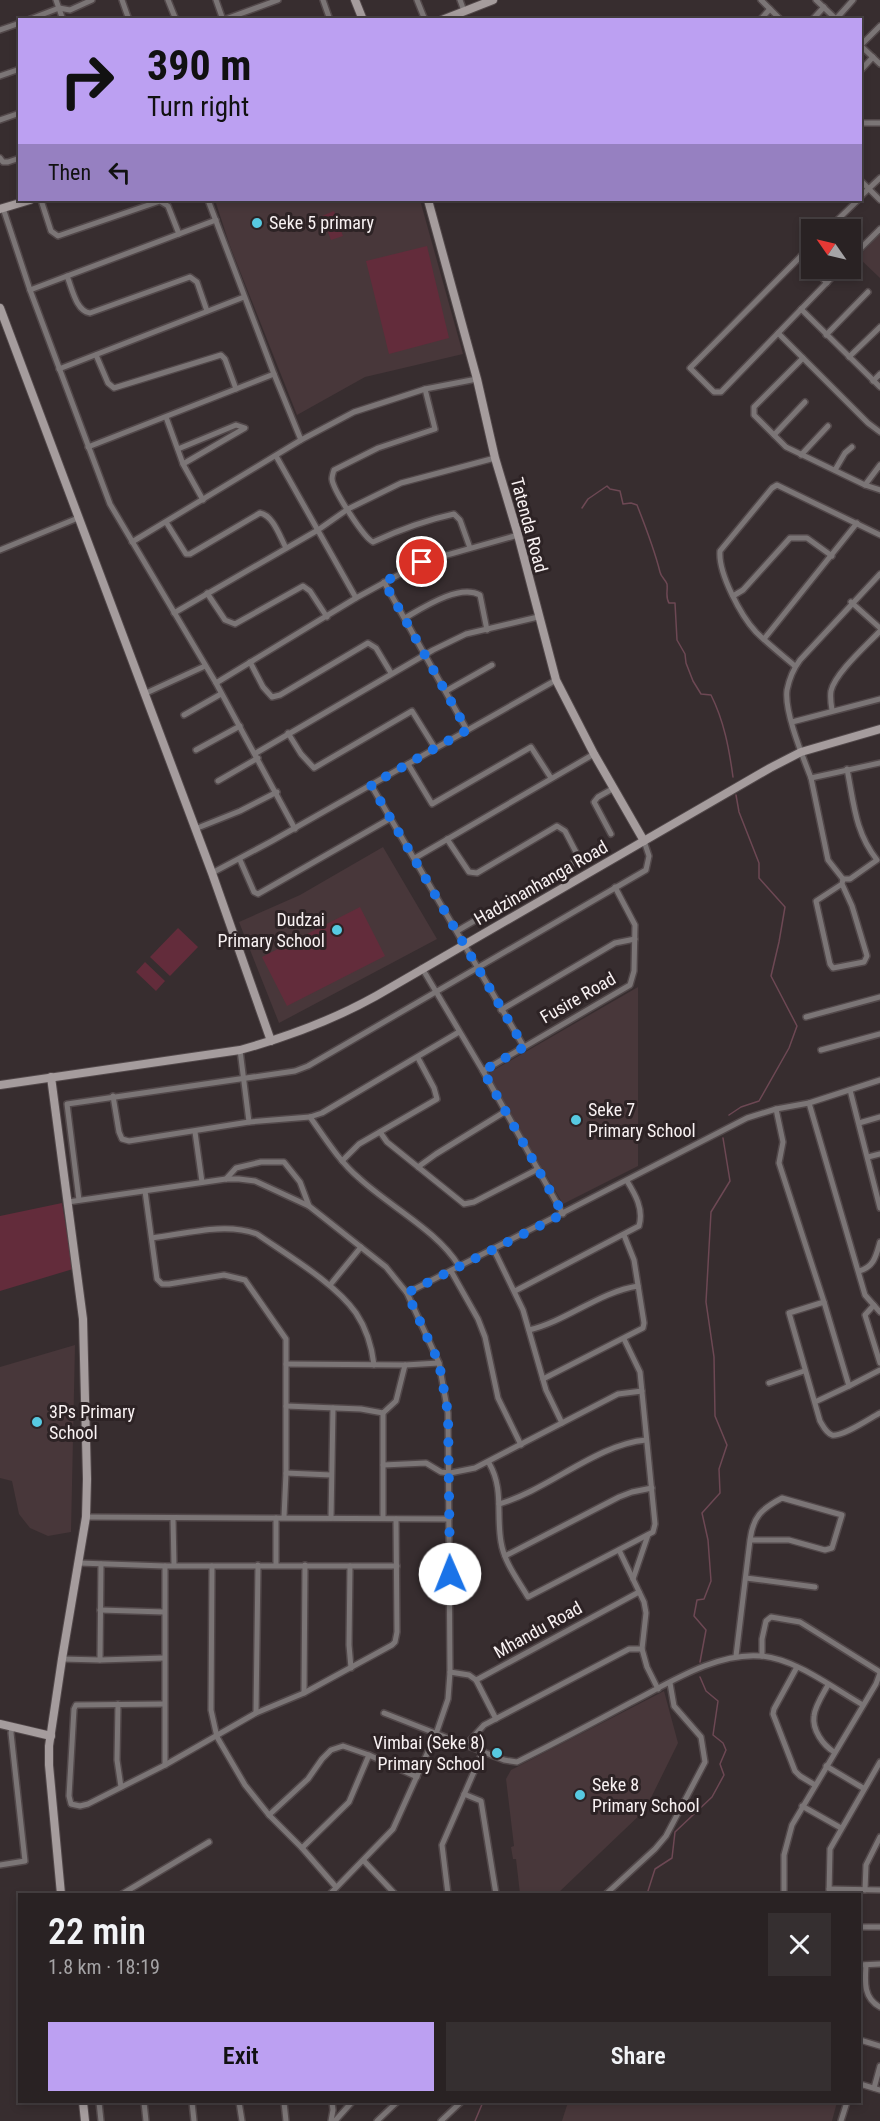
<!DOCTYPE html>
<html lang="en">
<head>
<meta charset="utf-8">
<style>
  body { margin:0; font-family:"Roboto Condensed",sans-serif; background:#352f30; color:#f1f3f6; height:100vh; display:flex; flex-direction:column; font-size:22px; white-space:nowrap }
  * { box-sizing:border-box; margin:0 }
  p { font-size:20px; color:#a5a4a6 }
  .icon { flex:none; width:33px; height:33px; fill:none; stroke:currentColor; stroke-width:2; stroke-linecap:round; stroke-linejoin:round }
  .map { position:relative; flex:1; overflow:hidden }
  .panel { position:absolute; left:18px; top:1893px; width:843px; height:210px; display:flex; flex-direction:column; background:#292223; border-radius:0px; box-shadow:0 3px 9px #0003,0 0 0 2px #453f41 }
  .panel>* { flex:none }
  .hud { position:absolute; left:18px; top:18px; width:844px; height:183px; border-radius:0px; box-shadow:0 3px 9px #0003,0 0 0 2px #453f41; background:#bca0f2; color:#111; overflow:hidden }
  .needle { width:39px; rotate:304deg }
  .tools { position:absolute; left:801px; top:219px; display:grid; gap:12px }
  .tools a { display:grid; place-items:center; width:60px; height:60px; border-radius:0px; background:#292223; box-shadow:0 3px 9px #0003,0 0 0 2px #453f41; font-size:30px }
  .pin { position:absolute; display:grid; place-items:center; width:51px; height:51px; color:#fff; margin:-26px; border:3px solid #fff; border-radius:50%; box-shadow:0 2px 6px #0007 }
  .me { position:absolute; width:66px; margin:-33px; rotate:359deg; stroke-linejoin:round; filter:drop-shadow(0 0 4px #0008) }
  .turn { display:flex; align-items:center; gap:21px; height:126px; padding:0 30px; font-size:27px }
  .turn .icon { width:78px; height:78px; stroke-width:2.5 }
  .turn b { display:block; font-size:42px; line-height:51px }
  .then { display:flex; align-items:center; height:57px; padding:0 30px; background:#0003; gap:12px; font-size:22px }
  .round { display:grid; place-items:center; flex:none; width:63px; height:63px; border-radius:0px; background:#352f30 }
  .head { display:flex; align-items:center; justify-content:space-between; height:102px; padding:0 30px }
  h1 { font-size:36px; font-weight:600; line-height:45px }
  .cta { display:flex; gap:12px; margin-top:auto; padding:12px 30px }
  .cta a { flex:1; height:69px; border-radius:0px; background:#bca0f2; color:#111; font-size:24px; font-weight:600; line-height:69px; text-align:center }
  .cta a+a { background:#352f30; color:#f1f3f6 }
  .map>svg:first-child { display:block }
</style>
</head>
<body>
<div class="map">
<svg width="880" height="2121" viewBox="0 0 880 2121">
  <rect width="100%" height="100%" fill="#372d2f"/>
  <g fill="#48373a">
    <polygon points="215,200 420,200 463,354 365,377 297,415 230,246"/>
    <polygon points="880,234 880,278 858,257"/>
    <polygon points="383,847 437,939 279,1023 239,922 300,895"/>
    <polygon points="638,987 638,1166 563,1204 487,1074"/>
    <polygon points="75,1345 71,1532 48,1536 30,1528 19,1514 12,1481 0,1478 0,1367"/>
    <polygon points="664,1691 678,1743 645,1810 557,1894 520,1894 516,1859 513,1859 511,1847 514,1846 506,1779 511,1770"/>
    <polygon points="568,2102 837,2102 832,2121 562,2121"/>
  </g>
  <g fill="#632c3b">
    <polygon points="334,211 343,236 331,240 322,216"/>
    <polygon points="427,246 449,338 389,354 366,261"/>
    <polygon points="360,907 385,956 287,1006 262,957"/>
    <polygon points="178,928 198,947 170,976 150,957"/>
    <polygon points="145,962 165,981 156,991 136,972"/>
    <polygon points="62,1203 73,1269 0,1291 0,1216"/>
  </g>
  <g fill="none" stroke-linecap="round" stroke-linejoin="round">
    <g stroke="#6d4854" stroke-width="1.5">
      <path d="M582,508L588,499L607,486L610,489L620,491L623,504L631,503L637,505C646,528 654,548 660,572C661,577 665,579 667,584C668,591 665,597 669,603H675L677,640L685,654L686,663L693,681L701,694L711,695C724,721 729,748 733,777"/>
      <polyline points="729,1115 741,1107 759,1101 789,1048 797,1026 771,976 779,942 785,907 759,878 759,863 739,812 736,795"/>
      <polyline points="700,1662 706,1630 694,1616 697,1600 704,1599 711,1581 708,1540 702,1513 720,1493 719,1469 727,1445 715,1416 714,1357 706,1302 711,1212 730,1181 723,1138"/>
      <polyline points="647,1894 655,1869 672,1858 675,1832 712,1797 724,1775 720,1764 726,1750 723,1743 713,1735 718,1701 706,1691 700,1677"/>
      <polyline points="475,2121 483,2102"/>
    </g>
    <defs>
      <g id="street">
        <polyline points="56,0 63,20"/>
        <polyline points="122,0 129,20"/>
        <polyline points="168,0 176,20"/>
        <polyline points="216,0 223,20"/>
        <polyline points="323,0 330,20"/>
        <polyline points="417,0 425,20"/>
        <polyline points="460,0 464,11"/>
        <polyline points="761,0 781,20"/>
        <polyline points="816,0 837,20"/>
        <polyline points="836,19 853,0"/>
        <polyline points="28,20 59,8 70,10 92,0"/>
        <polyline points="223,20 278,0"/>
        <polyline points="760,20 770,9"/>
        <polyline points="812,20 824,7"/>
        <polyline points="0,30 20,23"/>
        <polyline points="861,45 880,26"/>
        <polyline points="861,46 880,64"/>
        <polyline points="861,70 873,57"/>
        <polyline points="0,76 20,69"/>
        <polyline points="0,120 20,113"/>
        <polyline points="861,123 880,123"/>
        <polyline points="0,158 3,162 8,162 20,158"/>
        <polyline points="861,181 880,200"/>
        <polyline points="861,196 880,178"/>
        <polyline points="41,200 51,231 58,236 160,201 168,206 179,234"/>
        <polyline points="208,200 274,374 301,440"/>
        <polyline points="3,208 30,290 110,504 216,683 295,829"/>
        <polyline points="827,230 858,200"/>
        <polyline points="812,245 690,368 714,392 721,392 841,268"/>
        <polyline points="801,256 812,267"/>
        <polyline points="850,259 880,229"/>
        <polyline points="813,268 827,283"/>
        <path d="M67,276C72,288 76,311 90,313L190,277L197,282L207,311"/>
        <polyline points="30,290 216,220"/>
        <polyline points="801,309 880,387"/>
        <polyline points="778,333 868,423 880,432"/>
        <polyline points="826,335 868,292"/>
        <polyline points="96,355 108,383 114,388 221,355 225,359 236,389"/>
        <polyline points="849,357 880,327"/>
        <polyline points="803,358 754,407 754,415 786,447 865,485 880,490"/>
        <polyline points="59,369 244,297"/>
        <polyline points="873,381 880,374"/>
        <path d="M425,389L435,429L378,448L334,470C333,473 332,476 332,479C333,490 364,538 373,542C399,530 426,520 454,514L460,520L470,548"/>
        <polyline points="166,417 183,464 203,500"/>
        <polyline points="774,435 805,402"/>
        <polyline points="88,447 274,374"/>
        <polyline points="178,449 236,425 245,428 183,464"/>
        <polyline points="801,455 828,426"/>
        <polyline points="276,456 356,598"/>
        <polyline points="835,470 845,453 852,447"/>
        <polyline points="865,485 880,465"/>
        <path d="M166,522L186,554H190L260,513C273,515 280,537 286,548"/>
        <polyline points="132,542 301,440 354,412 425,389 477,379"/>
        <polyline points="0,550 78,518"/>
        <path d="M880,574L800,660C794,668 789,680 787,690C784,712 803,757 811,778L880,763"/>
        <polyline points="384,582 467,730"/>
        <polyline points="207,593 225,620 235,624 303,586 310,591 327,617"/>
        <polyline points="733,596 743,590 790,538 807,538 832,556"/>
        <polyline points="851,602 880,628"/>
        <polyline points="174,613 318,530 348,509 401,483 495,458"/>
        <path d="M405,618C424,607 459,584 480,595L487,630"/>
        <polyline points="764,639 857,523"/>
        <polyline points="250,662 263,687 272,697 280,695 368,643 376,648 391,673"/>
        <path d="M795,666C782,655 768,644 756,632C741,616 718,573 720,551L772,488L777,485L880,535"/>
        <polyline points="216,683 356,598 422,562 518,535"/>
        <polyline points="446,691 492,665"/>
        <polyline points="144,694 205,666"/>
        <path d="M832,710C831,704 830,697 831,691C835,673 867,645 880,631"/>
        <polyline points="184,715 221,694"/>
        <polyline points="792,722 880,699"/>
        <polyline points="288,733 301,754 314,768 412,711 435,748"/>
        <polyline points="196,750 240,726"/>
        <polyline points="256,753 433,650 466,634 538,617"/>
        <polyline points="408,764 432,804 531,747 551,778"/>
        <path d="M811,778L828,860L843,879H850L877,860C855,832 854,804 847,769"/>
        <polyline points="218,781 258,758"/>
        <polyline points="371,785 524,1047"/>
        <polyline points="195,829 240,811 277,792"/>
        <polyline points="611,834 594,802 598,797 614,788"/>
        <polyline points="447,839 469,872 477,873 557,826 565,831 578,856 572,864 457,931"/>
        <polyline points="415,858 594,754"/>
        <polyline points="240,860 254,892 258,894 391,818"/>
        <polyline points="212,873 272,841 556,680"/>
        <polyline points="842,884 852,906 867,956 864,962 833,968 830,964 816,901 842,884 843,879"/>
        <polyline points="422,968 483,1071 563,1214"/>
        <polyline points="501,1010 615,943 635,939"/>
        <polyline points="806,1017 880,997"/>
        <polyline points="240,1050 249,1122"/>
        <polyline points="821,1050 880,1034"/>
        <polyline points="483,1071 630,985 634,971 635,925 615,887"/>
        <polyline points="850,1090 880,1208"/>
        <polyline points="113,1096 119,1132 122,1139 129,1141 249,1122 310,1117 322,1113 459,1032"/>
        <polyline points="809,1103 865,1295 880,1312"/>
        <polyline points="776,1109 783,1142 779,1163 824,1302"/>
        <path d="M310,1117C325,1138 339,1161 359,1178C389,1206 438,1231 459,1266"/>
        <polyline points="859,1123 880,1117"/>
        <polyline points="195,1132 202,1182"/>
        <polyline points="380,1132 387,1142 464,1204 474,1202 538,1169"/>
        <polyline points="868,1157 880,1154"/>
        <polyline points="342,1161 359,1144 437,1099 434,1088 418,1058"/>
        <polyline points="418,1167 436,1154 506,1111"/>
        <polyline points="226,1179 236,1168 261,1162 284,1162 300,1182 309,1206"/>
        <polyline points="145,1191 157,1279 162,1284 169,1284 224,1275 245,1280 286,1339 286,1473 284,1517"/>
        <polyline points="79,1200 67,1104 295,1071 308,1066 646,870 649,856 644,841"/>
        <polyline points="68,1202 226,1179 239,1179 255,1181 309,1206 386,1267 407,1293 439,1363 448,1413 450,1672 448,1699 436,1734 393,1829 330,1894"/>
        <path d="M152,1238C185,1234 225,1222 257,1234C287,1255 335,1283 356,1313C366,1328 372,1348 374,1365"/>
        <polyline points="494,1250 523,1310 546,1390 562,1423"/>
        <polyline points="451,1271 478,1319 485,1337 498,1398 521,1445"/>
        <path d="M859,1271C874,1267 876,1256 880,1242"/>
        <polyline points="330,1285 361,1247"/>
        <path d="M515,1291L639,1226C644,1209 635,1194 627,1181"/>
        <polyline points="407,1293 747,1118 776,1109 809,1103 880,1080"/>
        <polyline points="874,1305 865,1315 880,1363"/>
        <path d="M529,1330C567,1321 599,1292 638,1286"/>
        <polyline points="286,1364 405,1365 439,1363"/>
        <polyline points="543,1379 643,1328 644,1323 634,1260 624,1235"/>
        <polyline points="769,1383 804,1371"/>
        <polyline points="849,1386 880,1370"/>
        <path d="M815,1402L849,1386L824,1302L789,1313L820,1421C823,1426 826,1433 832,1435C843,1437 870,1418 880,1413"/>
        <polyline points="286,1406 361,1409 383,1413 396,1401 405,1365"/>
        <path d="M489,1463C504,1489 496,1513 501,1542C504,1562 518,1580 528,1597L653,1532L655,1524L640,1372L624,1339"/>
        <polyline points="383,1465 426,1463 441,1472 450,1473 475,1468 618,1394 642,1391"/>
        <polyline points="286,1473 331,1475"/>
        <path d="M499,1504C548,1490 597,1444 646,1440"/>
        <polyline points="86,1517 449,1519"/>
        <polyline points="173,1518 174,1565"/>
        <polyline points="276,1518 276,1565"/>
        <polyline points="331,1518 333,1408"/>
        <polyline points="383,1518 383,1413"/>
        <polyline points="619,1550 644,1602 646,1613 642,1649 647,1667 658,1689"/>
        <polyline points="505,1556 619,1497 632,1492 652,1488"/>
        <polyline points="79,1563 165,1566 397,1566"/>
        <polyline points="101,1564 100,1660 164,1658"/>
        <polyline points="212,1566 211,1710 217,1737 245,1785 269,1815 302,1848 336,1887"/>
        <polyline points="350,1566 349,1645 351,1668"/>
        <polyline points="746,1578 815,1587"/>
        <polyline points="633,1579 648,1535"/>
        <polyline points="100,1610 164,1612"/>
        <path d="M736,1656L750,1540C753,1517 761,1509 782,1498L842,1515L832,1548L825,1550L789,1540H750"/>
        <polyline points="762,1656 762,1639 766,1621 771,1617 800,1622 880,1672"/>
        <polyline points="62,1659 100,1660"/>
        <polyline points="797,1667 774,1709 773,1714 795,1771 800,1776 815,1785"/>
        <polyline points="450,1672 469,1675 476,1680 480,1678 639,1592"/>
        <polyline points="476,1680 496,1719"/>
        <path d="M828,1685C823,1694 815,1706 814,1716C812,1730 823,1745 834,1752"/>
        <polyline points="304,1693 305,1565"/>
        <polyline points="118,1704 117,1760 121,1787"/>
        <polyline points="164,1704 76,1705 74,1709 69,1796 71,1804 80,1806 88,1804 165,1765 256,1713 304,1693 392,1645 395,1642 397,1632 396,1519"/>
        <polyline points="256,1713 258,1565"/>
        <path d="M384,1713L504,1760L517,1762C555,1743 593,1723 630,1703C669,1683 716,1652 761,1656C796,1659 833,1688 863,1705"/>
        <polyline points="466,1745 484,1725 629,1649 642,1649"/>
        <polyline points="165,1765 165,1566"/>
        <polyline points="826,1766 863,1788"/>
        <polyline points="464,1794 481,1801 496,1894"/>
        <polyline points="802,1806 841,1828"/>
        <polyline points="269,1815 308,1779 322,1759 331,1750 343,1746 369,1755 417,1777"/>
        <polyline points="302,1848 349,1802 369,1755"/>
        <polyline points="364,1861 395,1894"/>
        <polyline points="0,1865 25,1861 11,1733 12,1727"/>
        <polyline points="829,1889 880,1890"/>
        <polyline points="865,1890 866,1865 880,1837"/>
        <polyline points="122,1894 209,1842"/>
        <polyline points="448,1894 442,1845 483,1751"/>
        <polyline points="606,1894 655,1849 666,1836 705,1762 701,1737 674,1706 670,1683"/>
        <polyline points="784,1894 784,1855 792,1825 876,1684 880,1673"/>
        <polyline points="829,1894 830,1849 880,1762"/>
        <polyline points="860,1927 880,1927"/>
        <polyline points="860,1965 880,1964"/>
        <path d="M866,1965C865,1981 863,1998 880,2007"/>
        <polyline points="860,2040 880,2046"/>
        <polyline points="860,2084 880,2090"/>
        <polyline points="874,2088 880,2066"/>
        <polyline points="99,2102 101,2121"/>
        <polyline points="144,2102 146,2121"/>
        <polyline points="192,2102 194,2121"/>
        <polyline points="239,2102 242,2121"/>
        <polyline points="284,2102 286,2121"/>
        <polyline points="331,2121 333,2110 332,2102"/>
        <polyline points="335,2121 352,2102"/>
        <polyline points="377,2121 397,2102"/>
        <polyline points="441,2121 461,2102"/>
        <polyline points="841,2121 847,2102"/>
      </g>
      <g id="secondary">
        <polyline points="355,0 363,20"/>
        <polyline points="442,20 493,0"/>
        <polyline points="428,200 477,379 495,458 518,535 556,680 594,754 644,841"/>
        <polyline points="0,209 30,200"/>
        <polyline points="0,308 212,873 271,1041"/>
        <polyline points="51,1077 83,1319 87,1479 86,1517 62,1659 49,1746 49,1765 61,1894"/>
        <path d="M0,1085L240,1050C287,1037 333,1020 376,996L770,768L801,752L880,729"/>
        <polyline points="0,1724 51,1736"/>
        <polyline points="83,2102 85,2121"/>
      </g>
    </defs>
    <use href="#street" stroke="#52484a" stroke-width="8"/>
    <use href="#secondary" stroke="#52484a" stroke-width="10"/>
    <use href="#street" stroke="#7b7576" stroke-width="5"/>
    <use href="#secondary" stroke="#a59c9d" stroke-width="8"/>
  </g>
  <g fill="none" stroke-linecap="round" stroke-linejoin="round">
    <polyline stroke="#1a73e8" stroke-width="10" stroke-dasharray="0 18" points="422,562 384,582 467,730 371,785 524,1047 483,1071 563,1214 407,1293 439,1363 448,1413 450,1574"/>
  </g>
  <g fill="#57c9e1" stroke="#2d2325" stroke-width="2">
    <circle cx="257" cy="223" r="6"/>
    <circle cx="337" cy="930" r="6"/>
    <circle cx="576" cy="1120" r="6"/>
    <circle cx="37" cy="1422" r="6"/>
    <circle cx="497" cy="1753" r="6"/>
    <circle cx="580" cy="1795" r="6"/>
  </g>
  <g text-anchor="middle" stroke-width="6" stroke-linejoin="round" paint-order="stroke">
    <g font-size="18" fill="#f8f1f2" stroke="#2d2325" text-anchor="start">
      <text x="269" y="229">Seke 5 primary</text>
      <text x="325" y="926" text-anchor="end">Dudzai<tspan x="325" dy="21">Primary School</tspan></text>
      <text x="588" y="1116">Seke 7<tspan x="588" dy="21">Primary School</tspan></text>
      <text x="49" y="1418">3Ps Primary<tspan x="49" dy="21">School</tspan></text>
      <text x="485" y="1749" text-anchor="end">Vimbai (Seke 8)<tspan x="485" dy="21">Primary School</tspan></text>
      <text x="592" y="1791">Seke 8<tspan x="592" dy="21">Primary School</tspan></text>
    </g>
    <g font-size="18" fill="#f8f1f2" stroke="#2d2325">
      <text transform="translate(529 525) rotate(75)" y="6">Tatenda Road</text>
      <text transform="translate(541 883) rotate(-30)" y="6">Hadzinanhanga Road</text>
      <text transform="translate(578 998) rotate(-30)" y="6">Fusire Road</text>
      <text transform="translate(538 1630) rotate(-29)" y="6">Mhandu Road</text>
    </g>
  </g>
</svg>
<div class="tools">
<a><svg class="needle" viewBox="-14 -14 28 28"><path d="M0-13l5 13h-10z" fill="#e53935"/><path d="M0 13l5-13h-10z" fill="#a5a4a6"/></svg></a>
</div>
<div class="pin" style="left:422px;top:562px;background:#d93025"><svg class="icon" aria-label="arrive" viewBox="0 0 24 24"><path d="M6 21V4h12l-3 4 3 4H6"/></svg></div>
<svg class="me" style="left:450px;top:1574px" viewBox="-20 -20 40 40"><circle r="19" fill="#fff"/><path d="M0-13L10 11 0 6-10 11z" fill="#1a73e8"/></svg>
<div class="hud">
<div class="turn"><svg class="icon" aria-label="right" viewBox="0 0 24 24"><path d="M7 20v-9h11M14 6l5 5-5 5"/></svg><div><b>390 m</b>Turn right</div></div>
<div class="then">Then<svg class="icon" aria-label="left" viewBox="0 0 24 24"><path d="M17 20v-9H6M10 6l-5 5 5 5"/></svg></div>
</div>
<section class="panel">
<div class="head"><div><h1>22 min</h1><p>1.8 km · 18:19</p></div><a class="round"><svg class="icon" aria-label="close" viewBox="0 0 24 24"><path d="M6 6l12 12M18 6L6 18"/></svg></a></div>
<div class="cta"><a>Exit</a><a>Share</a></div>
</section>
</div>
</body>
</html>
